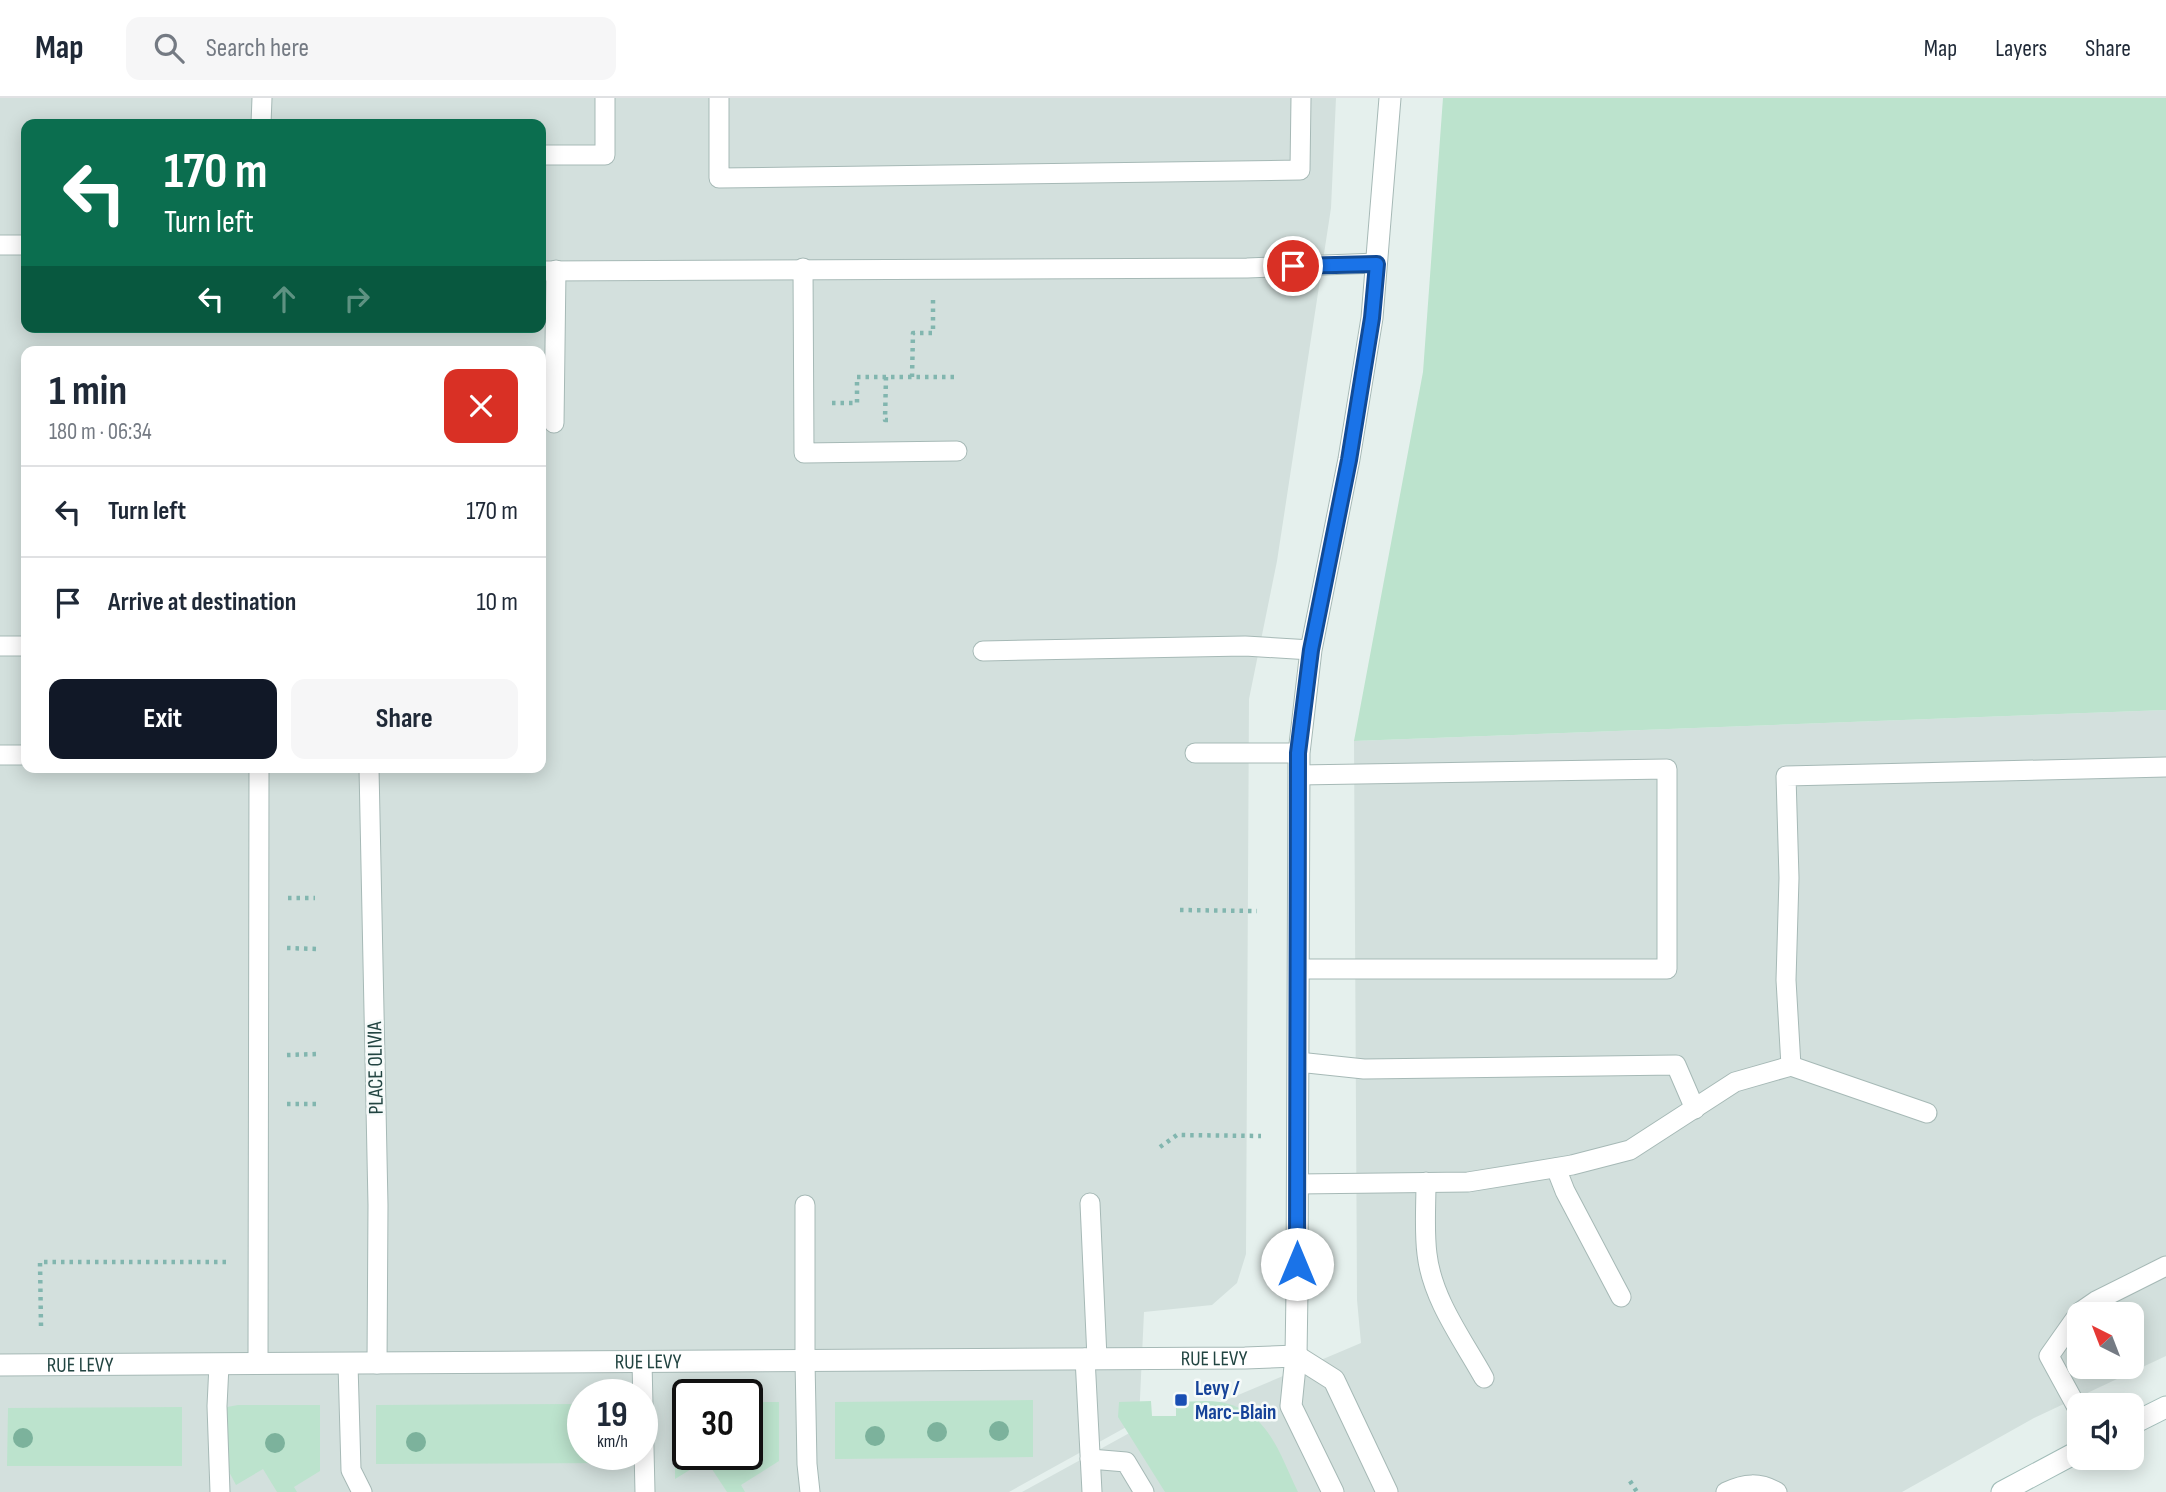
<!DOCTYPE html>
<html lang="en">
<head>
<meta charset="utf-8">
<style>
  body { margin:0; font-family:"Sofia Sans Condensed",sans-serif; background:#f6f6f7; color:#1f2937; height:100vh; display:flex; flex-direction:column; font-size:26px; white-space:nowrap }
  * { box-sizing:border-box; margin:0 }
  p { font-size:23px; color:#747a83 }
  .icon { flex:none; width:38px; height:38px; fill:none; stroke:currentColor; stroke-width:2; stroke-linecap:round; stroke-linejoin:round }
  .map { position:relative; flex:1; overflow:hidden }
  .side { position:absolute; left:21px; top:248px; width:525px; height:427px; display:flex; flex-direction:column; background:#fff; border-radius:14px; box-shadow:0 4px 18px #0003 }
  .side>* { flex:none }
  .guide { position:absolute; left:21px; top:21px; width:525px; height:214px; border-radius:14px; box-shadow:0 4px 18px #0003; background:#0b6e4f; color:#fff; overflow:hidden }
  .needle { width:46px; rotate:318deg }
  .buttons { position:absolute; left:2067px; top:1204px; display:grid; gap:14px }
  .buttons a { display:grid; place-items:center; width:77px; height:77px; border-radius:14px; background:#fff; box-shadow:0 4px 18px #0003; font-size:35px }
  .speed { position:absolute; left:567px; top:1281px; display:flex; gap:14px; font-size:35px; font-weight:700; text-align:center }
  .speed>* { display:grid; place-content:center; width:91px; height:91px; border-radius:50%; background:#fff; box-shadow:0 4px 18px #0003; line-height:1 }
  .speed small { font-size:18px; font-weight:400 }
  .speed .limit { border:4px solid #111; border-radius:10px; background:#fff; color:#111 }
  .pin { position:absolute; display:grid; place-items:center; width:60px; height:60px; color:#fff; margin:-30px; border:4px solid #fff; border-radius:50%; box-shadow:0 2px 7px #0007 }
  .me { position:absolute; width:77px; margin:-38px; rotate:0deg; stroke-linejoin:round; filter:drop-shadow(0 0 5px #0008) }
  .turn { display:flex; align-items:center; gap:24px; height:147px; padding:0 28px; font-size:32px }
  .turn .icon { width:91px; height:91px; stroke-width:2.5 }
  .turn b { display:block; font-size:49px; line-height:60px }
  .lanes { display:flex; align-items:center; height:66px; padding:0 28px; background:#0003; justify-content:center; gap:35px; direction:ltr }
  .lanes .off { opacity:.35 }
  .round { display:grid; place-items:center; flex:none; width:74px; height:74px; border-radius:14px; background:#f6f6f7 }
  .overview { display:flex; align-items:center; justify-content:space-between; height:119px; padding:0 28px }
  h1 { font-size:42px; font-weight:700; line-height:52px }
  .primary-button { display:flex; gap:14px; margin-top:auto; padding:14px 28px }
  .primary-button a { flex:1; height:80px; border-radius:14px; background:#111827; color:#fff; font-size:28px; font-weight:700; line-height:80px; text-align:center }
  .primary-button a+a { background:#f6f6f7; color:#1f2937 }
  ul { padding:0; list-style:none }
  li { display:flex; align-items:center; gap:21px; height:91px; padding:0 28px; border-top:2px solid #e0e1e3 }
  li div { flex:1 }
  li b { display:block; font-size:26px }
  li em { font-style:normal }
  header { display:flex; align-items:center; gap:42px; box-sizing:border-box; height:98px; padding:0 35px; background:#fff; border-bottom:2px solid #e0e1e3 }
  header strong { font-size:33px }
  nav { display:flex; gap:38px; margin-inline-start:auto; font-size:24px }
  .search { width:490px; height:63px; background:#f6f6f7; display:flex; align-items:center; gap:18px; box-sizing:border-box; padding:0 24px; border-radius:14px; color:#747a83; font-size:26px }
  .map>svg:first-child { display:block }
</style>
</head>
<body>
<header>
<strong>Map</strong>
<div class="search"><svg class="icon" aria-label="search" viewBox="0 0 24 24"><circle cx="10" cy="10" r="6"/><path d="M15 15l6 6"/></svg>Search here</div>
<nav><a>Map</a><a>Layers</a><a>Share</a></nav>
</header>
<div class="map">
<svg width="2166" height="1394" viewBox="0 0 2166 1394">
  <rect width="100%" height="100%" fill="#e5f0ed"/>
  <g fill="#d3e0dd" fill-rule="evenodd">
    <path d="M0,0H1336L1331,110L1277,463L1249,601L1246,1156L1237,1185L1212,1207L1144,1214L1139,1322L1009,1394H0ZM26,26H541V229H26ZM26,254H541V670H26ZM583,1297H642V1356H583ZM688,1297H747V1356H688Z"/>
    <path d="M2166,612V1258L2034,1320L1902,1394H1022L1155,1321L1186,1319L1361,1245L1357,1202L1354,643ZM2079,1216H2132V1269H2079Z"/>
  </g>
  <g fill="#bce3cd">
    <polygon points="1443,0 2166,0 2166,612 1354,643 1423,274"/>
    <polygon points="1033,1302 1033,1359 835,1361 835,1304"/>
    <path d="M1151,1303L1152,1318H1176V1304C1190,1304 1206,1302 1220,1304C1269,1313 1279,1355 1298,1394H1165L1118,1319L1119,1304Z"/>
    <polygon points="747,1304 779,1304 779,1363 741,1387 745,1394 727,1394 706,1362 675,1381 675,1305 688,1305 688,1356 747,1356"/>
    <polygon points="583,1306 583,1356 619,1356 619,1365 376,1366 376,1307"/>
    <polygon points="238,1307 320,1307 320,1373 294,1389 297,1394 277,1394 263,1371 236,1387 226,1368 227,1309"/>
    <polygon points="182,1309 182,1368 7,1368 8,1310"/>
  </g>
  <g fill="none" stroke-linecap="round" stroke-linejoin="round">
    <defs>
      <g id="lane">
        <polyline points="719,0 719,80 1300,72 1301,0"/>
        <polyline points="261,26 262,0"/>
        <polyline points="541,57 605,57 605,0"/>
        <polyline points="0,147 26,147"/>
        <polyline points="803,170 804,355 957,353"/>
        <polyline points="541,173 1247,170 1377,165"/>
        <polyline points="554,325 556,172"/>
        <polyline points="0,548 26,548"/>
        <polyline points="983,553 1245,548 1311,552"/>
        <polyline points="1195,655 1299,655"/>
        <polyline points="0,657 26,657"/>
        <polyline points="369,670 378,1107 377,1266"/>
        <polyline points="1298,871 1667,871 1667,671 1299,677"/>
        <polyline points="1298,964 1364,971 1676,967 1695,1011"/>
        <polyline points="1791,968 1927,1015"/>
        <polyline points="1556,1070 1565,1093 1621,1199"/>
        <path d="M1426,1084C1426,1108 1424,1133 1427,1156C1432,1201 1463,1242 1484,1280"/>
        <polyline points="1298,1086 1468,1084 1572,1067 1630,1052 1735,984 1791,968 1786,882 1789,780 1786,678 2166,669"/>
        <polyline points="1090,1105 1097,1260"/>
        <polyline points="805,1107 805,1263 807,1366 810,1394"/>
        <polyline points="1085,1260 1092,1394"/>
        <polyline points="642,1264 645,1394"/>
        <polyline points="258,1266 259,670"/>
        <polyline points="348,1266 351,1372 362,1394"/>
        <polyline points="219,1267 217,1308 220,1394"/>
        <polyline points="2079,1313 2049,1258 2080,1214 2096,1203 2166,1168"/>
        <polyline points="1090,1361 1126,1364 1144,1394"/>
        <path d="M1726,1394C1745,1385 1759,1384 1777,1394"/>
      </g>
      <g id="street">
        <polyline points="1296,1258 1334,1282 1387,1394"/>
        <path id="s1" d="M0,1267L1245,1260L1296,1258"/>
        <polyline points="1333,1394 1291,1308 1296,1258 1297,1193 1299,655 1311,552 1349,361 1372,220 1390,0"/>
      </g>
      <g id="secondary">
        <polyline points="2132,1326 2166,1309"/>
        <polyline points="2002,1394 2079,1353"/>
      </g>
    </defs>
    <use href="#lane" stroke="#a6b9b6" stroke-width="21"/>
    <use href="#street" stroke="#a6b9b6" stroke-width="23"/>
    <use href="#secondary" stroke="#a2bdb9" stroke-width="23"/>
    <g stroke="#82b6af" stroke-width="4.5" stroke-dasharray="3.5 5" stroke-linecap="butt">
      <polyline points="886,279 885,322 890,322"/>
      <polyline points="912,279 913,235 933,235 933,202"/>
      <polyline points="832,305 857,305 857,279 956,279"/>
      <polyline points="288,800 315,800"/>
      <polyline points="1180,812 1257,813"/>
      <polyline points="287,850 317,851"/>
      <polyline points="287,957 318,956"/>
      <polyline points="287,1006 318,1006"/>
      <polyline points="1160,1049 1177,1037 1261,1038"/>
      <polyline points="41,1228 40,1164 230,1164"/>
      <polyline points="1630,1383 1637,1394"/>
    </g>
    <use href="#lane" stroke="#fff" stroke-width="19"/>
    <use href="#street" stroke="#fff" stroke-width="21"/>
    <use href="#secondary" stroke="#fff" stroke-width="21"/>
  </g>
  <g fill="#7cb29c">
    <circle cx="999" cy="1333" r="10"/>
    <circle cx="937" cy="1334" r="10"/>
    <circle cx="875" cy="1338" r="10"/>
    <circle cx="23" cy="1340" r="10"/>
    <circle cx="416" cy="1344" r="10"/>
    <circle cx="275" cy="1345" r="10"/>
  </g>
  <g fill="none" stroke-linecap="round" stroke-linejoin="round">
    <defs>
      <polyline id="route" points="1293,168 1377,166 1372,220 1349,362 1311,552 1298,655 1297,1166"/>
    </defs>
    <use href="#route" stroke="#114b97" stroke-width="18"/>
    <use href="#route" stroke="#1a73e8" stroke-width="12"/>
  </g>
  <rect fill="#1a4fb4" stroke="#f6fbfa" stroke-width="2.5" x="1174" y="1295" width="14" height="14" rx="3.5"/>
  <g text-anchor="middle" stroke-width="5" stroke-linejoin="round" paint-order="stroke">
    <g font-size="21" fill="#214441" stroke="#f6fbfa">
      <text transform="translate(375 970) rotate(-91)" y="7">PLACE OLIVIA</text>
      <text dy="7" stroke="none"><textPath href="#s1" startOffset="1214">RUE LEVY</textPath></text>
      <text dy="7" stroke="none"><textPath href="#s1" startOffset="648">RUE LEVY</textPath></text>
      <text dy="7" stroke="none"><textPath href="#s1" startOffset="80">RUE LEVY</textPath></text>
    </g>
    <g font-size="21" font-weight="bold" fill="#164399" stroke="#f6fbfa" text-anchor="start">
      <text x="1195" y="1297">Levy /<tspan x="1195" dy="24">Marc-Blain</tspan></text>
    </g>
  </g>
</svg>
<div class="buttons">
<a><svg class="needle" viewBox="-14 -14 28 28"><path d="M0-13l5 13h-10z" fill="#e53935"/><path d="M0 13l5-13h-10z" fill="#747a83"/></svg></a>
<a><svg class="icon" aria-label="sound" viewBox="0 0 24 24"><path d="M4 9h4l5-4v14l-5-4H4zM17 9q2 3 0 6"/></svg></a>
</div>
<div class="speed"><div>19<small>km/h</small></div><div class="limit">30</div></div>
<div class="pin" style="left:1293px;top:168px;background:#d93025"><svg class="icon" aria-label="arrive" viewBox="0 0 24 24"><path d="M6 21V4h12l-3 4 3 4H6"/></svg></div>
<svg class="me" style="left:1297px;top:1166px" viewBox="-20 -20 40 40"><circle r="19" fill="#fff"/><path d="M0-13L10 11 0 6-10 11z" fill="#1a73e8"/></svg>
<div class="guide">
<div class="turn"><svg class="icon" aria-label="left" viewBox="0 0 24 24"><path d="M17 20v-9H6M10 6l-5 5 5 5"/></svg><div><b>170 m</b>Turn left</div></div>
<div class="lanes"><svg class="icon" aria-label="left" viewBox="0 0 24 24"><path d="M17 20v-9H6M10 6l-5 5 5 5"/></svg><svg class="icon off" aria-label="ahead" viewBox="0 0 24 24"><path d="M12 20V5M6 11l6-6 6 6"/></svg><svg class="icon off" aria-label="right" viewBox="0 0 24 24"><path d="M7 20v-9h11M14 6l5 5-5 5"/></svg></div>
</div>
<section class="side">
<div class="overview"><div><h1>1 min</h1><p>180 m · 06:34</p></div><a class="round" style="background:#d93025;color:#fff"><svg class="icon" aria-label="close" viewBox="0 0 24 24"><path d="M6 6l12 12M18 6L6 18"/></svg></a></div>
<ul>
<li><svg class="icon" aria-label="left" viewBox="0 0 24 24"><path d="M17 20v-9H6M10 6l-5 5 5 5"/></svg><div><b>Turn left</b></div><em>170 m</em></li>
<li><svg class="icon" aria-label="arrive" viewBox="0 0 24 24"><path d="M6 21V4h12l-3 4 3 4H6"/></svg><div><b>Arrive at destination</b></div><em>10 m</em></li>
</ul>
<div class="primary-button"><a>Exit</a><a>Share</a></div>
</section>
</div>
</body>
</html>
